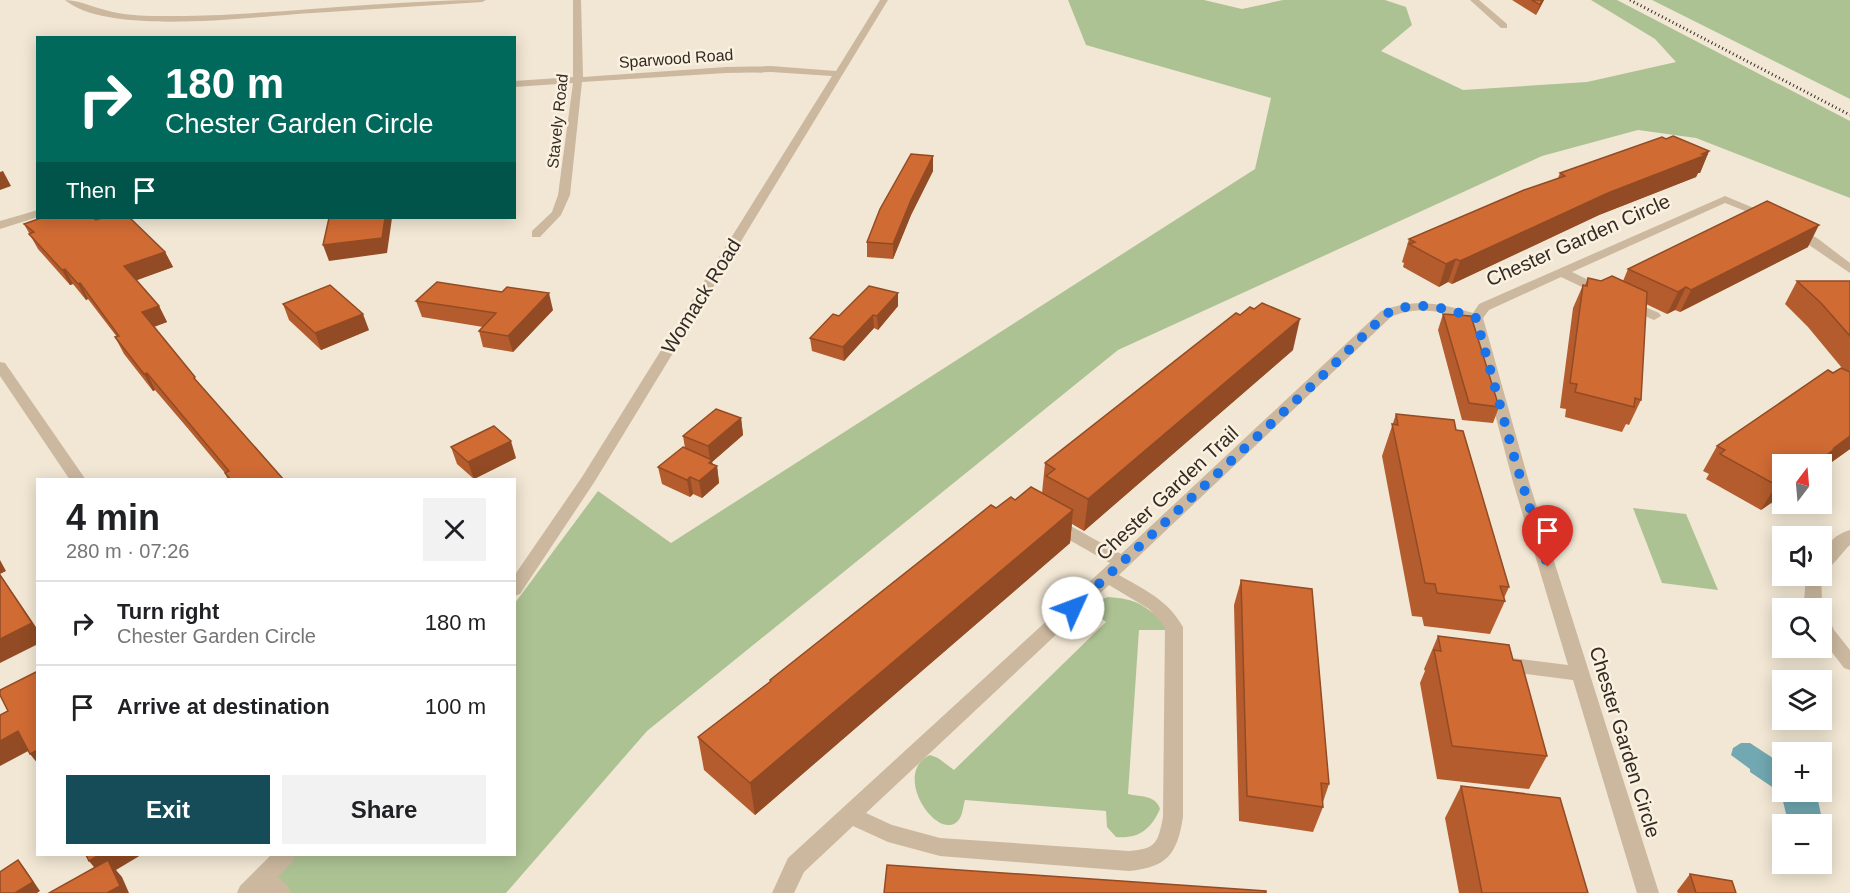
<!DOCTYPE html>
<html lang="en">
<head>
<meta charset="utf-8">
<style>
  body { margin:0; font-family:Helvetica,sans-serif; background:#f2f2f2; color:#202124; height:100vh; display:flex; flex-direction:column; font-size:22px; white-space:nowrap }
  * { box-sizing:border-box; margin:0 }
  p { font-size:20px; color:#757577 }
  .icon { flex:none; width:33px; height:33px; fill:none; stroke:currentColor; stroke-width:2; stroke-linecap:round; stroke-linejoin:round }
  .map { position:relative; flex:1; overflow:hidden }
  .panel { position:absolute; left:36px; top:478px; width:480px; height:378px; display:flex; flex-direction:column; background:#fff; border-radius:0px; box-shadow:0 3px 15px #0003 }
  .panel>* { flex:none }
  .top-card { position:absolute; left:36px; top:36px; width:480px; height:183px; border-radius:0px; box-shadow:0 3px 15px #0003; background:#00695c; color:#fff; overflow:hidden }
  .needle { width:39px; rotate:16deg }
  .tools { position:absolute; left:1772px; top:454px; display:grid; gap:12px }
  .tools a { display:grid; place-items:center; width:60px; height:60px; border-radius:0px; background:#fff; box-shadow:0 3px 15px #0003; font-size:30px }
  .pin { position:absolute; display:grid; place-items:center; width:51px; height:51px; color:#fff; margin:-62px -26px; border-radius:50% 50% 50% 0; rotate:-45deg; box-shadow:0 0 6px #0007 }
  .pin .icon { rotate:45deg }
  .me { position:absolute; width:66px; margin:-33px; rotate:47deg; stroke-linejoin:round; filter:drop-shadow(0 0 4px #0008) }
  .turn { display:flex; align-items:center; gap:21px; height:126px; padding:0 30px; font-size:27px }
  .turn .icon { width:78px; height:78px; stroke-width:2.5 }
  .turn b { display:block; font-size:42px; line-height:51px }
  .then { display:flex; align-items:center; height:57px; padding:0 30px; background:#0003; gap:12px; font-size:22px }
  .round { display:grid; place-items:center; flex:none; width:63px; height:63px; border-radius:0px; background:#f2f2f2 }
  .head { display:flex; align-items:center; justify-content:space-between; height:102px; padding:0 30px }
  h1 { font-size:36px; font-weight:700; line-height:45px }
  .action { display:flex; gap:12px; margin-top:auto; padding:12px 30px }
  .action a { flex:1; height:69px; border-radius:0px; background:#164c58; color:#fff; font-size:24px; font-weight:700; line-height:69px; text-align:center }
  .action a+a { background:#f2f2f2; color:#202124 }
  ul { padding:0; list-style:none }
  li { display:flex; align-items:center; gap:18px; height:84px; padding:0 30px; border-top:2px solid #e0e0e0 }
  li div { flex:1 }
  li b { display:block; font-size:22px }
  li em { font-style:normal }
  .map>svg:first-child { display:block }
</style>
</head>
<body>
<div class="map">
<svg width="1850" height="893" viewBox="0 0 1850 893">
  <rect width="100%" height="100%" fill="#f2e7d4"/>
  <g fill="#adc293">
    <polygon points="1068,0 1204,0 1242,9 1283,0 1385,0 1406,7 1412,25 1381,51 1463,90 1587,82 1676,62 1655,39 1591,0 1617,0 1850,121 1850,198 1696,138 1638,130 1542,156 1118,350 647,731 506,893 256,893 293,855 514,855 515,603 598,491 671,543 1255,169 1271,98 1086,45"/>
    <polygon points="1652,0 1850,0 1850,99"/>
    <polygon points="1633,508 1686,514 1718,590 1662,583"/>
    <path d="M1108,597C1137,599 1145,605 1166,625L1165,630H1139L1128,794C1141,797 1156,795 1160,809C1151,829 1139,839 1116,837L1107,827L1106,811L965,800C963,806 963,813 960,818C941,848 889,774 930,755L938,758L954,770L1106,622L1089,609L1092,603Z"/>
  </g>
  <polygon fill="#71a8b1" points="1741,743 1750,743 1782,764 1782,792 1816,792 1825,832 1821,831 1821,825 1798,825 1788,822 1781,793 1750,772 1750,769 1731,755 1733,748"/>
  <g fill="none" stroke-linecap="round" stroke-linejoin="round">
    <g fill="#cbb89f" fill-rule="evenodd">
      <path d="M65,0C80,0 97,9 113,12C136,17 162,16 186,16C286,14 386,0 486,0L482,2C426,6 369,9 313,13C255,16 109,37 65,0Z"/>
      <polygon points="573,0 581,0 583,77 726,67 771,66 836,71 880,0 888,0 595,481 520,594 514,596 514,576 582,477 832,76 771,72 726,73 582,82 570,195 561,215 540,237 532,237 532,231 552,212 558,195 573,83 514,87 514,81 573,77"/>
      <polygon points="1470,0 1479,0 1507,24 1507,28 1501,28"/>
      <path d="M1725,196L1773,216L1771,218H1763L1725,203L1572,272L1609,290L1611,293L1609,296H1601L1561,277L1489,310L1483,318L1529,482L1659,893H1637L1573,680L1503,671L1497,669L1494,664L1497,659L1503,657L1568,665L1513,482L1470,320C1443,312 1418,305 1391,317L1119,575C1145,590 1168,600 1183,627V817C1177,854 1168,867 1129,871L940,856L888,842L853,826L804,872L794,893H772L788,858L1110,563L1048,528L1046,524L1048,520H1060L1121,554L1381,311C1413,298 1441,303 1473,313L1479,304ZM1109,585L1149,609L1165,627L1163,817C1158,843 1156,849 1129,851L940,838L892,825L866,813Z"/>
      <polygon points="38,210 38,217 0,229 0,221"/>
      <polygon points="1794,226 1817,238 1850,263 1850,273 1790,232 1790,228"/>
      <polygon points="1629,300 1659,313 1661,316 1654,320 1624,307 1623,304"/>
      <polygon points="0,362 5,363 86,480 70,480 0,376"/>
      <path d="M1850,530V545C1841,553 1832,569 1821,572C1821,552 1829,536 1850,530Z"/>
      <polygon points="1821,573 1822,601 1825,609 1823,613 1827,614 1834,630 1850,650 1850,670 1844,668 1821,638 1821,609 1807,609 1804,601 1806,576 1821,576"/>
      <polygon points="271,855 296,855 292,862 278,877 288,886 291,893 237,893 240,886"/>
    </g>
    <polyline stroke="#342a24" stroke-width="3" stroke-dasharray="1 3" stroke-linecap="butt" points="1630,0 1850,115"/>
  </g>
  <g fill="#b45c2d">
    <polygon points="1512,0 1544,0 1536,15"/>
    <polygon points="1666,139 1709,151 1700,173 1698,173 1696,177 1599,215 1452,284 1448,282 1439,287 1403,267 1404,263 1402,262 1409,239 1558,178 1560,173"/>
    <polygon points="933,156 933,171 911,215 893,259 867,257 867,242"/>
    <polygon points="39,218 93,218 96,220 165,252 173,267 136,280 159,306 167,322 154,327 200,385 284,480 228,480 225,473 190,431 155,390 153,391 124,354 115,337 117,337 88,299 86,300 73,284 70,285 38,249 24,224 40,219"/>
    <polygon points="1808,247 1680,312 1675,310 1667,314 1646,304 1641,400 1629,425 1626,424 1622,432 1565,417 1566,409 1560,408 1573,308 1583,285 1585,285 1588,278 1601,281 1623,281 1628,269"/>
    <polygon points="1797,281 1850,281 1850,449 1822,469 1821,472 1821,465 1782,465 1782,501 1776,506 1771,503 1761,510 1706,479 1709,474 1703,471 1717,446 1842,368 1808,327 1785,304"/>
    <polygon points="898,293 898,306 878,330 874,328 844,361 812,351 810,338 839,316"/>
    <polygon points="416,301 553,310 513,352 483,347 479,331 483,327 422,317"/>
    <polygon points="283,304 369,330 321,350 289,320"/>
    <polygon points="1443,314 1499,407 1493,423 1462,420 1438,330"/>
    <polygon points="1293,350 1084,531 1072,524 1070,543 755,815 704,770 698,737 770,682 770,680 996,508 1015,500 1042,493 1045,463"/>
    <polygon points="1396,414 1509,587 1504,598 1505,601 1490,634 1424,626 1422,617 1412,616 1382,456"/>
    <polygon points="741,418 743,435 712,462 713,464 717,466 719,483 702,498 693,494 690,497 662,484 658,467 685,448 683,436"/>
    <polygon points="451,447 516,458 474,479 457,464"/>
    <polygon points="1241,580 1329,784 1323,802 1323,807 1313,832 1239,821 1234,605"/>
    <polygon points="1438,636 1547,756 1529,789 1437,779 1420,683 1425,671 1424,669"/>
    <polygon points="1461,786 1588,893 1459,893 1445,818"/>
    <polygon points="1690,874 1736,893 1678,893 1677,891"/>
  </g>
  <g fill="#924b24">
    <polygon points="1542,0 1544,0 1536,15"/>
    <polygon points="1709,151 1700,173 1698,173 1696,177 1599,215 1452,284 1460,261 1608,193"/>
    <polygon points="933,156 933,171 911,215 893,259 893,244 911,200"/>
    <polygon points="3,171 11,186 0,190 0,172"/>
    <polygon points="385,218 392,218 387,253 329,261 323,245"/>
    <polygon points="1819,225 1808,247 1680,312 1691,290"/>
    <polygon points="165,252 173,267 132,282 124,266"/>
    <polygon points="1456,259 1448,282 1439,287 1446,264"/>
    <polygon points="65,269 73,284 70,285 62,270"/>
    <polygon points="80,283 88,299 86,300 78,284"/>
    <polygon points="1686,287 1675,310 1667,314 1678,292"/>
    <polygon points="549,293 553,310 513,352 508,336"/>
    <polygon points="898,293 898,306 878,330 877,316"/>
    <polygon points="159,306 167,322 150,328 142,312"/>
    <polygon points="363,314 369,330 321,350 315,333"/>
    <polygon points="873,315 874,328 844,361 843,347"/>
    <polygon points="1300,319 1293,350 1084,531 1088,499"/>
    <polygon points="147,373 155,390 153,391 144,374"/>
    <polygon points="741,418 743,435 712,462 713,469 717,466 719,483 702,498 699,481 710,461 708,446"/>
    <polygon points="1850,436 1850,449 1822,469 1821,472 1821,465 1813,465"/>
    <polygon points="511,441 516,458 474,479 468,462"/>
    <polygon points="690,477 693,494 690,497 687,480"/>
    <polygon points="1782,480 1782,484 1771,503 1761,510 1776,485"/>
    <polygon points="1782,496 1782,501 1776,506"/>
    <polygon points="1073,510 1070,543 755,815 750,783"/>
    <polygon points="0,560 6,571 0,574 38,630 38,644 0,663"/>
    <polygon points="18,731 32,749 0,766 0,741"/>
    <polygon points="38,750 38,764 30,754"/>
    <polygon points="99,855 141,855 116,870 122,877 129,893 107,893 103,878 89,861"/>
    <polygon points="18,860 25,869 40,891 37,893 15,893"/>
  </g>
  <g fill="#d16b34" stroke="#924b24" stroke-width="1.5">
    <polygon points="1532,0 1542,0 1540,5"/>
    <polygon points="1673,136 1709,151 1702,154 1706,155 1608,193 1460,261 1456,259 1446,264 1409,244 1415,242 1409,239 1524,190 1565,176 1560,173 1662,137 1666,139"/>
    <polygon points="911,154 933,156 911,200 893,244 867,242 880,209"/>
    <polygon points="1767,201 1819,225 1691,290 1686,287 1678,292 1628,269"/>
    <polygon points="40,218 93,218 96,220 102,218 130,218 165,252 124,266 159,306 142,312 195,377 194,378 284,480 231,480 225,473 229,471 147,373 144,374 115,337 119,336 80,283 78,284 65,269 62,270 29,234 34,232 24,224 41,218"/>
    <polygon points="329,218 385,218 382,238 323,245"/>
    <polygon points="1612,276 1647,292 1641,400 1635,398 1634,407 1575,392 1577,384 1570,383 1583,285 1587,286 1588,278 1601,281"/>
    <polygon points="1797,281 1850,281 1850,336 1821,303"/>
    <polygon points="437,282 502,292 507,287 549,293 508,336 479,331 496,313 416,301"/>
    <polygon points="330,285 363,314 315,333 283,304"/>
    <polygon points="869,286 898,293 877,316 873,315 843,347 810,338 833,314 839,316"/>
    <polygon points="1262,303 1300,319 1088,499 1046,476 1055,469 1045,463 1236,313 1240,315 1250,307 1254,309"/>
    <polygon points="1443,314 1471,316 1499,407 1469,403"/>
    <polygon points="1841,368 1850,372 1850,436 1834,448 1836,448 1813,465 1782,465 1782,480 1776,485 1720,454 1725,450 1717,446 1828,370 1833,373"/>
    <polygon points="716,409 741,418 708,446 683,436"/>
    <polygon points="1396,414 1454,420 1456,430 1463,431 1509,587 1500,586 1505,601 1437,593 1435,584 1425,583 1392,424 1398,425"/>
    <polygon points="494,426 511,441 468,462 451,447"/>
    <polygon points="683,447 712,460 709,463 717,466 699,481 690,477 687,480 658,467"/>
    <polygon points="1031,487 1073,510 750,783 698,737 771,681 770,680 991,505 996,508 1011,497 1015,500"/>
    <polygon points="0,575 32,623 0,639"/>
    <polygon points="1241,580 1312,589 1329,784 1321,783 1323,807 1247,796"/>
    <polygon points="1438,636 1509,645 1513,660 1521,661 1547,756 1452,746 1434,650 1441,651"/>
    <polygon points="38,671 38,750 30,754 18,731 0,741 0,715 8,711 0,695 0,690"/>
    <polygon points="1461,786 1560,798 1588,893 1482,893"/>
    <polygon points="86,855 99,855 89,861"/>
    <polygon points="18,860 33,882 15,893 0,893 0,872"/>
    <polygon points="108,860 120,886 107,893 49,893"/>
    <polygon points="887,865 1266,891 1266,893 884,893"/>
    <polygon points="1690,874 1732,881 1736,893 1696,893"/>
  </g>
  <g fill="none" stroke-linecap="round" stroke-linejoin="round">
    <path stroke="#1a73e8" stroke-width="10" stroke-dasharray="0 18" d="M1073,608L1317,381L1386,314C1416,298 1446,309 1476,318L1515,460L1548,567"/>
  </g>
  <g text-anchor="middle" stroke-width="5" stroke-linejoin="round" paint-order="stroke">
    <g font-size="16" fill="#342a24" stroke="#faf1e0">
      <text transform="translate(676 58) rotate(-4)" y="6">Sparwood Road</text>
      <text transform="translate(557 121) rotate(-84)" y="6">Stavely Road</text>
    </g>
    <g font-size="20" fill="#342a24" stroke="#faf1e0">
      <text transform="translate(1578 240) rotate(-24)" y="7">Chester Garden Circle</text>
      <text transform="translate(701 296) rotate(-58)" y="7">Womack Road</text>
      <text transform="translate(1167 493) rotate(-43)" y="7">Chester Garden Trail</text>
      <text transform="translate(1625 742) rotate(73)" y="7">Chester Garden Circle</text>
    </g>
  </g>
</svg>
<div class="tools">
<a><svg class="needle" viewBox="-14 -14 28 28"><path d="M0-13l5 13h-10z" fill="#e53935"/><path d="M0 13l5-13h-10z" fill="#757577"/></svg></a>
<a><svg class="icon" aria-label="sound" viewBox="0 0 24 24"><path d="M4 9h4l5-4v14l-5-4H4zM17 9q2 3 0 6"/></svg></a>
<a><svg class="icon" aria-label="search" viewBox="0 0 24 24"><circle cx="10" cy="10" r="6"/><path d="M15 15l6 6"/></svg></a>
<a><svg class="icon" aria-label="layers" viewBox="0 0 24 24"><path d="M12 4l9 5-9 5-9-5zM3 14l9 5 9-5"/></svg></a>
<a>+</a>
<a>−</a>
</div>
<div class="pin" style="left:1548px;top:567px;background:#d93025"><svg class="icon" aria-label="arrive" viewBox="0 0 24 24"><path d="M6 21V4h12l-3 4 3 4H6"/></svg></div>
<svg class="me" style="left:1073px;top:608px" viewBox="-20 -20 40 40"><circle r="19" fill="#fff"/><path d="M0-13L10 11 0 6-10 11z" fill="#1a73e8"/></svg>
<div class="top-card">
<div class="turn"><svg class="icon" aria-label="right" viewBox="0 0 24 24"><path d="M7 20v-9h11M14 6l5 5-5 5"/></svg><div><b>180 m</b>Chester Garden Circle</div></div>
<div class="then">Then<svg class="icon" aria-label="arrive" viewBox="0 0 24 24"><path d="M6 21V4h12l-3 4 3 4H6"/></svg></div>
</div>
<section class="panel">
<div class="head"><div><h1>4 min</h1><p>280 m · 07:26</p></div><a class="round"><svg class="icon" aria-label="close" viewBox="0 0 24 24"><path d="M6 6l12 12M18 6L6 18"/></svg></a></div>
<ul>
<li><svg class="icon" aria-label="right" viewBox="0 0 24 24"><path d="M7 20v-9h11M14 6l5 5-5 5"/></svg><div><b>Turn right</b><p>Chester Garden Circle</p></div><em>180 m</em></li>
<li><svg class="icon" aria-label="arrive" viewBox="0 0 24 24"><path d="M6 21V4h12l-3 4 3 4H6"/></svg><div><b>Arrive at destination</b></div><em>100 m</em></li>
</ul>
<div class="action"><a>Exit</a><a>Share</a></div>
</section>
</div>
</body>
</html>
